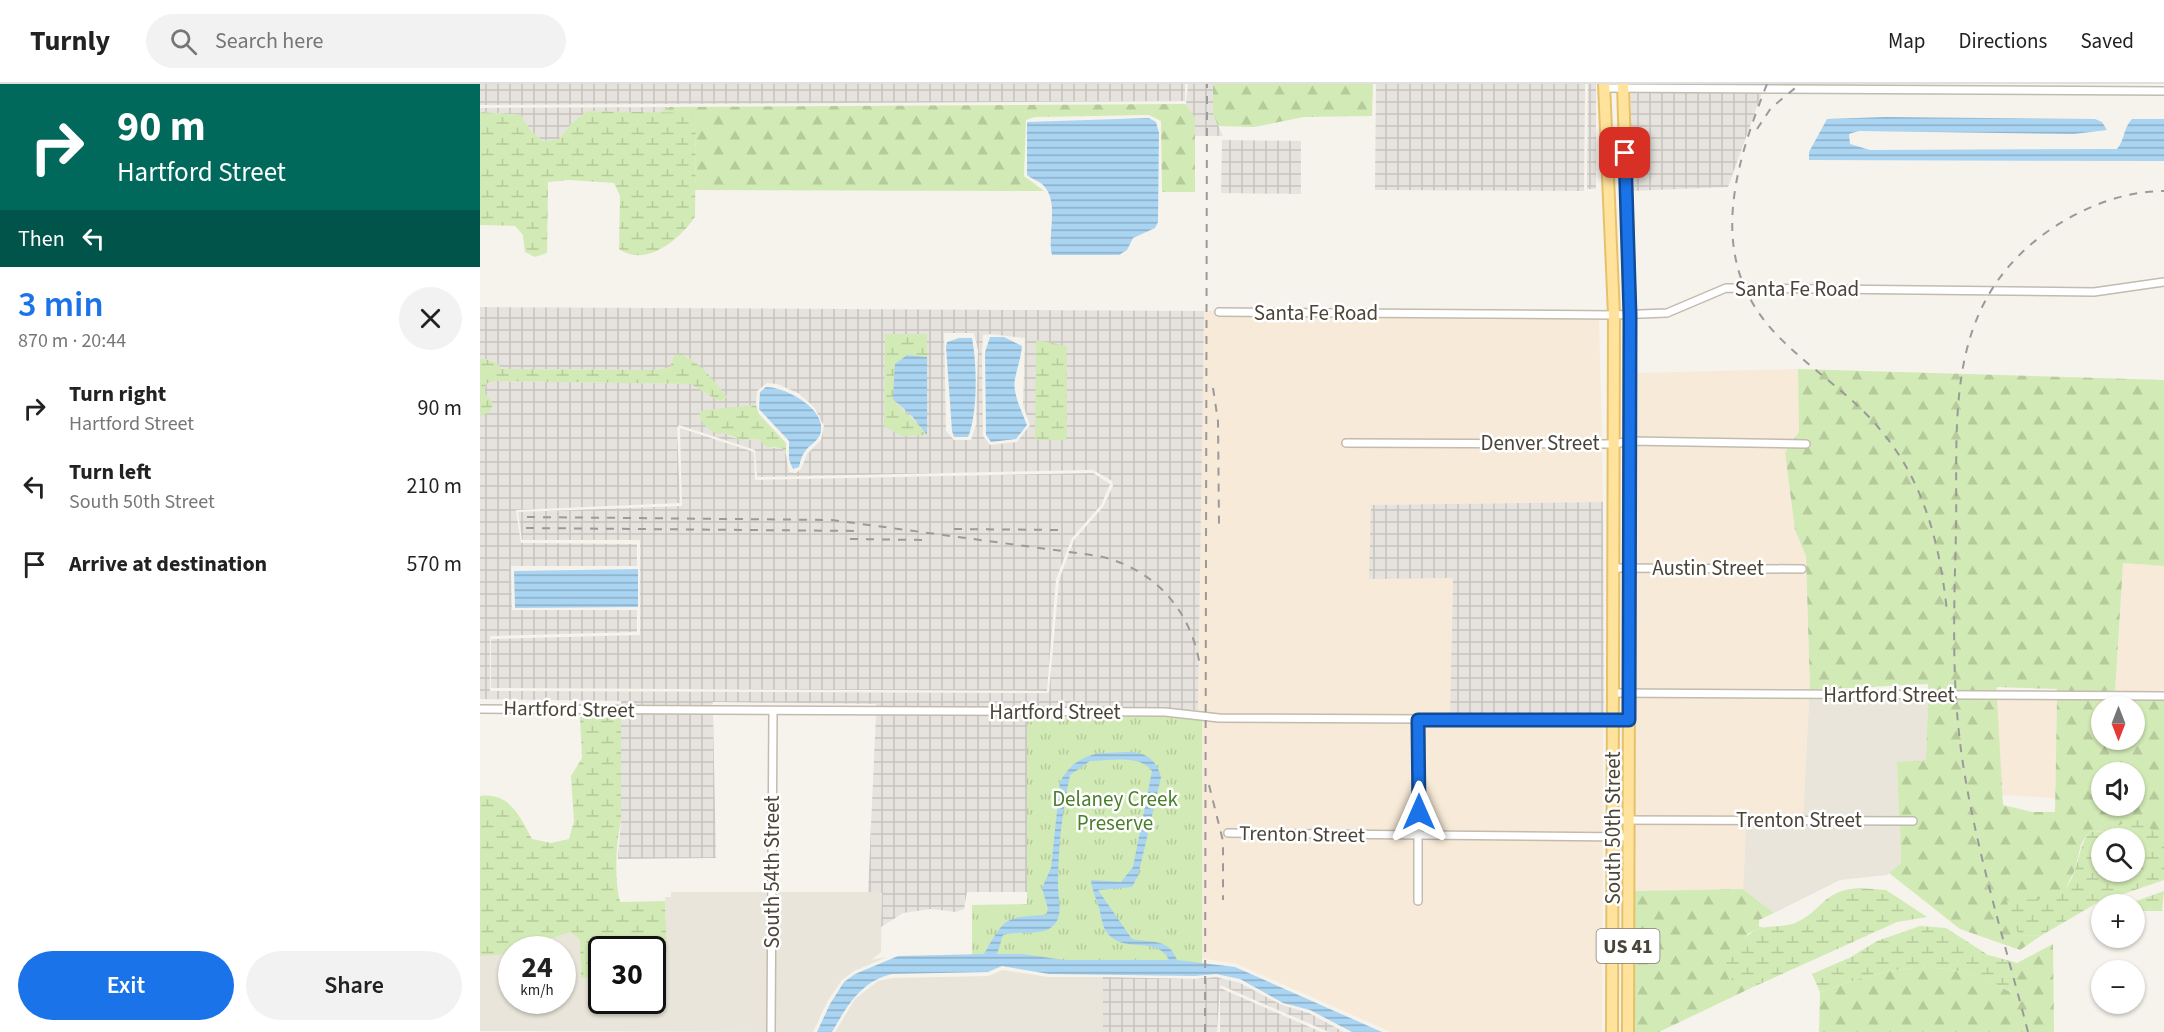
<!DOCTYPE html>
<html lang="en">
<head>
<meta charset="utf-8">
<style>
  body { margin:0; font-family:"Source Sans 3",sans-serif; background:#f2f2f2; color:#222; height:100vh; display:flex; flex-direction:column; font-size:22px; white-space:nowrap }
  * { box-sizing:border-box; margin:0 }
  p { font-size:20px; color:#767676 }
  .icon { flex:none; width:33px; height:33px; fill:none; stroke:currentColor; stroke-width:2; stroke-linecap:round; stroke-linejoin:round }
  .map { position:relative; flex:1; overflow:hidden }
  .side { display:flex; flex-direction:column; background:#fff; width:480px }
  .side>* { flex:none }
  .guide { background:#00695c; color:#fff; overflow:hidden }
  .needle { width:39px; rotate:180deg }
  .controls { position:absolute; left:1611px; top:612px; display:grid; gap:12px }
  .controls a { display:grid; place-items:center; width:54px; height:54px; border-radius:50%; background:#fff; box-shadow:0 2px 4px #0004; font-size:30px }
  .speed { position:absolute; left:18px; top:852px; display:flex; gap:12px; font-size:30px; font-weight:700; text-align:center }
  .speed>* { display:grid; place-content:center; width:78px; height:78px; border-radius:50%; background:#fff; box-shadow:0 2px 4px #0004; line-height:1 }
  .speed small { font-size:15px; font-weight:400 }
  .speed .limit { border:3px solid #111; border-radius:9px; background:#fff; color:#111 }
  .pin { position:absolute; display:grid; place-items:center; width:51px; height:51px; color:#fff; margin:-26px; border-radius:12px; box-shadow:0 3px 9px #0006 }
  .me { position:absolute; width:66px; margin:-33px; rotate:0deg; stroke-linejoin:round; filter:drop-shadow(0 0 4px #0008) }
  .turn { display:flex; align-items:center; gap:21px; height:126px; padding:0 18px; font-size:27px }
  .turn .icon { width:78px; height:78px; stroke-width:2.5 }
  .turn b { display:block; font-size:42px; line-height:51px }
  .then { display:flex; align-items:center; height:57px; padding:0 18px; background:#0003; gap:12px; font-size:22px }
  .round { display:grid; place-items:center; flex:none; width:63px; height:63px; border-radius:32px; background:#f2f2f2 }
  .summary { display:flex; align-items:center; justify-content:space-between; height:102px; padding:0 18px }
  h1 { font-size:36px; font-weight:600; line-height:45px; color:#1a73e8 }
  .cta { display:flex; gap:12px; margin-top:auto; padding:12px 18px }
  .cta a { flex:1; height:69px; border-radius:36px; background:#1a73e8; color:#fff; font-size:24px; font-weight:600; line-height:69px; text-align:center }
  .cta a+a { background:#f2f2f2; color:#222 }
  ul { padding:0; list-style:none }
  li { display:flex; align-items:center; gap:18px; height:78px; padding:0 18px }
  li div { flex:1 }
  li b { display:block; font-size:22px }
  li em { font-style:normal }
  header { display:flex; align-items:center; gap:36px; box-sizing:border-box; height:84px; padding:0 30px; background:#fff; border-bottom:2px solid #e0e0e0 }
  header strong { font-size:28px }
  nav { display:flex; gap:33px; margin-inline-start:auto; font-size:21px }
  .search { width:420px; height:54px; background:#f2f2f2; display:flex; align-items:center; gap:15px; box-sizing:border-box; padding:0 21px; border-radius:33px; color:#767676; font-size:22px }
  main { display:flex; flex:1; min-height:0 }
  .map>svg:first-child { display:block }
</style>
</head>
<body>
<header>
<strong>Turnly</strong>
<div class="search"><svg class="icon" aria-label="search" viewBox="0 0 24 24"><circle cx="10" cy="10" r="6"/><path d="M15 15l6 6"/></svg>Search here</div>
<nav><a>Map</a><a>Directions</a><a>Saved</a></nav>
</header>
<main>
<section class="side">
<div class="guide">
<div class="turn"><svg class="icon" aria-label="right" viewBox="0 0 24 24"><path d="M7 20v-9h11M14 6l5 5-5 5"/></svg><div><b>90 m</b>Hartford Street</div></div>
<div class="then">Then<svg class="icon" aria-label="left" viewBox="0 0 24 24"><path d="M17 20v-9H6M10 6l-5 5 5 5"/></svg></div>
</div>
<div class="summary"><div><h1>3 min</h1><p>870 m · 20:44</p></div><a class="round"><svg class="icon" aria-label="close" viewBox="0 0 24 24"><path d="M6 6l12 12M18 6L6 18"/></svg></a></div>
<ul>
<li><svg class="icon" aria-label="right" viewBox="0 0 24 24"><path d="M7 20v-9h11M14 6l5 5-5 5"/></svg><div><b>Turn right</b><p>Hartford Street</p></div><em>90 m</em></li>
<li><svg class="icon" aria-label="left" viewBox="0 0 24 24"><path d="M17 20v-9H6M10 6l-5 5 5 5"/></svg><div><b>Turn left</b><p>South 50th Street</p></div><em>210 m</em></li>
<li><svg class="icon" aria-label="arrive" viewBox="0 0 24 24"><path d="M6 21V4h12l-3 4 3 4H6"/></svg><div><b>Arrive at destination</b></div><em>570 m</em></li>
</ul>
<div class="cta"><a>Exit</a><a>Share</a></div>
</section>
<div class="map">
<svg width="1684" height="948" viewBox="0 0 1684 948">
  <defs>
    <pattern id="industrial-grid" width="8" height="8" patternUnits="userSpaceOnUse" patternTransform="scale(1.5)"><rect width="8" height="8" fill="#e6e2dd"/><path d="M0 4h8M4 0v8" fill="none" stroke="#c7c3be"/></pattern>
    <pattern id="forest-firs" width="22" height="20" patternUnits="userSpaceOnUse" patternTransform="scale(1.5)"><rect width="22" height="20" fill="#d2eab5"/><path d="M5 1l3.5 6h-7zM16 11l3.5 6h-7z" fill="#b6ca9c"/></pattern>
    <pattern id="wetland-marsh" width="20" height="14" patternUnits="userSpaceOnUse" patternTransform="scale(1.5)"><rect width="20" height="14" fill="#d2eab5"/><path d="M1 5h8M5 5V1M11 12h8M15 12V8" fill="none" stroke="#b6ca9c"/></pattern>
    <pattern id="park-tufts" width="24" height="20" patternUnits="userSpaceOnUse" patternTransform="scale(1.5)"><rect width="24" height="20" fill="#d2eab5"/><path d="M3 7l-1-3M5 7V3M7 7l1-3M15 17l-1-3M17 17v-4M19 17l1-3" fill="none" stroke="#b6ca9c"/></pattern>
    <pattern id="water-rules" width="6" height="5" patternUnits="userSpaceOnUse" patternTransform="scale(1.5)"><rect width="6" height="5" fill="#a9d4f2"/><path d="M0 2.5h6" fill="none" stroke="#8caec5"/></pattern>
  </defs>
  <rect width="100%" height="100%" fill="#f6f3ec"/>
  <g fill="#eae5da">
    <polygon points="1329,614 1448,615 1446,676 1417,679 1419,733 1323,733"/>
    <polygon points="1266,740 1420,741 1421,779 1407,791 1360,796 1294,829 1263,805"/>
    <polygon points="191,808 288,808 287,948 0,947 0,872 31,868 32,916 82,916 82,866 39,865 91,848 100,856 101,893 121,893 122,916 172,916 173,890 187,867 185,813 191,813"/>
    <polygon points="295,808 402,808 401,868 391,876 407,873 374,887 362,896 347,918 333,948 294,948"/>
    <polygon points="523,886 568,893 623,893 623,948 355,948 375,915 398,897 412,894 508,892"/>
  </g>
  <g fill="#f7ead8">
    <polygon points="724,227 735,227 736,232 1119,235 1122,356 862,355 863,363 1122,363 1123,418 891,421 973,493 970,632 739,631 718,628"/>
    <polygon points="1318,285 1319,349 1313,356 1154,353 1153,289"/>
    <polygon points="1154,361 1308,364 1305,368 1315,446 1326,471 1330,606 1156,605 1157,488 1325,488 1326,481 1157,480"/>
    <polygon points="1643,479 1684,482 1684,606 1635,608"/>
    <polygon points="1156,613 1329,614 1323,733 1155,732"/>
    <polygon points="1517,615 1577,615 1575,714 1521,711"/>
    <polygon points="718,636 935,639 936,748 745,746 745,753 935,755 935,821 941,820 942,755 1123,756 1122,948 911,948 757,880 721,874"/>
    <rect x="942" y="639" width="181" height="109"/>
    <polygon points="1155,740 1266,740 1263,805 1154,807"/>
  </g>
  <g fill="url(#industrial-grid)" fill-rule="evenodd">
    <polygon points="0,0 705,0 705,17 0,21"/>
    <polygon points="708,0 733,0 733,30 743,52 715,52 715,34 706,20"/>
    <polygon points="896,0 1105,0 1104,107 895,106"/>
    <polygon points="1108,0 1116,0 1116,105 1107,105"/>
    <polygon points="1151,8 1282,9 1248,103 1151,107"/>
    <polygon points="190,23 178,29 107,27 92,39 79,55 63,57 51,47 41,31 0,28 0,24"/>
    <polygon points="742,56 821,57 821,110 741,109"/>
    <path d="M0,223L724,227L718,626L397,624L396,620L233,618L232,623L141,622V617L0,615V332L7,314L4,308L6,300L15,297L212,300L237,316L241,317L247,313L208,273L193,274L191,284L173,286L22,285L15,278L0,274ZM464,249H494L498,266L496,341L491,356H474L466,347ZM510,250L545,254L543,321L550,341L537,358L510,361L503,352L502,268L503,251ZM287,299L297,300L318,309L334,323L344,342L341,356L327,370L321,385L316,389L309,388L306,370L302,364H292L278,355L262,356L251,353L219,328L276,321L277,307ZM199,341L275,366L277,393L613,386L632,397L633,402L623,423L594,456L579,496L569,609L10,607V552L157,548V526H32L31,482H157V460L41,459L36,426L200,419L197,344Z"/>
    <polygon points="200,344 274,368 275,396 613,389 630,400 621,421 592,454 576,495 567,607 11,604 11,555 160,551 160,456 42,456 38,428 202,422"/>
    <polygon points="1123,418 1124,632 970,632 973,494 889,495 891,421"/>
    <polygon points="141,630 233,631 236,774 138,775 141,736"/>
    <polygon points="396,631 555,632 552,808 487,808 484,825 476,828 451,825 423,829 401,843 402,809 388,808"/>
    <polygon points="623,893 715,895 736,893 760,899 802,921 829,929 864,948 849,948 740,901 737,948 623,948"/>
    <polygon points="740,904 841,948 740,948"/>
  </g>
  <g fill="url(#forest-firs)" fill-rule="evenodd">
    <polygon points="733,0 893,0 892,32 824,33 774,43 738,42 733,30"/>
    <polygon points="706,20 715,34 715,108 682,108 681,37 669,31 555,33 546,36 544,92 564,107 215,106 216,37 213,30 178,29 190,23"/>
    <polygon points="1318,285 1684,296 1684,482 1643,479 1635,608 1577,608 1577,605 1517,603 1516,607 1448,607 1448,600 1330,606 1326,472 1315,446 1305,368 1308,364 1330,364 1330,357 1313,356 1319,348"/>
    <path d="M1448,615H1517L1523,721L1552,728H1575L1577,615L1684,616V758L1648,738L1628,747L1609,748L1601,760L1595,786L1583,809L1569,815L1539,852L1562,851L1540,866L1480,845L1409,789L1421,779L1420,741L1436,740V733H1419L1417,678L1446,676ZM1622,622H1654V656H1622ZM1622,688H1654V722H1622Z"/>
    <polygon points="1263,805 1294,829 1279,836 1279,843 1284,843 1269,849 1250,870 1249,895 1271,904 1179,948 1154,948 1154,807"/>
    <path d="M1573,860L1574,948H1339L1340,908C1393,890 1432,875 1489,890C1503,893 1518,902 1531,908L1527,876L1537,879Z"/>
  </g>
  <g fill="url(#wetland-marsh)" fill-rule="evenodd">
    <path d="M107,27L213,29L216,36L215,133C199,156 166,184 139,165L140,112L134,99L90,96L68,98L67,169L55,173L45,168L43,151L35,142L0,141V28L41,31L51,47L63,57L79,55L92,39Z"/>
    <path d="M405,250H447V273L427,271L415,280L413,315C423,328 436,337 447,351L421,352L404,342Z"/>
    <polygon points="556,256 587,262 587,356 555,356"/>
    <path d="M197,269C219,276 233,296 247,313L241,317L237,316L211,300L15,297L6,300L4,308L13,319L10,328L0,332V274L15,278L22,285L173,286L190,284L193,274Z"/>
    <path d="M276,321L279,330L306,359V370L302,364L287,363L278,355L262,356L243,349L237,350C227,344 220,340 219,328L226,326Z"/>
    <path d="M100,633L141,634V736C136,761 134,793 140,818L185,817L187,867L173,890L172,866H122L121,893L101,894L100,856L91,848L25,870L0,872V712C30,708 40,733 52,755L71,759L89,755L94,737L91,692L102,674Z"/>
    <path d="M1657,732L1684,758V796L1617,819L1562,851L1539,852L1526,815C1559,815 1585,822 1596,783C1600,770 1601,760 1609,748L1628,747ZM1622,754H1654V788H1622Z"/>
    <path d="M1379,804L1406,806L1447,833L1417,838L1271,904L1249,895L1243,882C1252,865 1267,846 1287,843C1296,842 1307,842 1315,839C1343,827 1341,807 1379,804Z"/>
    <polygon points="1684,807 1682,827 1655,827 1654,820 1648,820"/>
    <path d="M1440,842L1466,844L1508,871L1527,876L1532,908C1518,902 1504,894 1489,890C1433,875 1392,890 1340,908L1332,890L1369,874L1397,857Z"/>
  </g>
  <polygon fill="url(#park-tufts)" points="547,632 722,633 722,882 492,881 492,821 547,820"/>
  <g fill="url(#water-rules)" fill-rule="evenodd">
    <path d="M1405,33L1615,35L1622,38L1627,46L1594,50L1379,47L1369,50L1370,60L1390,66L1637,65C1645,56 1643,44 1652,35H1684V77L1329,76V68L1347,35Z"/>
    <path d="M669,34L676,38L679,49L678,138L675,144L653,154L647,166L639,171H572C567,151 580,117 563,101C558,96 551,95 547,91V38Z"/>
    <path d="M510,253H524L542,262C541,274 537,284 535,295C532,309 542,327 547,341L536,355L511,358L506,351L505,268Z"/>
    <path d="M479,254H492C497,280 498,329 488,353H474L472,347L466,263L467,258Z"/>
    <polygon points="427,271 447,273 447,351 432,332 413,315 415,280"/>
    <path d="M286,303C305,303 345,324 341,347C340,357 328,361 324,369C321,373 320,379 319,383L313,385L309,376V357L279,325L280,308Z"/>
    <polygon points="158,485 158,523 35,524 34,487"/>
    <path d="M619,669C647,669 672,660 681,693L658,792L652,803L618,806L652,855C671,859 689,854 697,876L755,883L902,948H872L830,926L803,919L760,895L736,890L715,892L569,890L522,882L508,888L412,890C381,897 367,922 352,948H337L350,920L364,898L375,890L418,872L504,870C525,834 523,833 566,831L568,825L562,804L571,784L580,698C589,681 601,673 619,669ZM610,677C629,677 660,670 672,687L653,783L641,798L611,796C612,806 616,814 619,823C621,832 622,843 628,850C645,870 677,851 689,876H584L543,870H517L523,851C537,846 562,853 573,842C584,831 578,815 578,802C578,765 582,727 590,691Z"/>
  </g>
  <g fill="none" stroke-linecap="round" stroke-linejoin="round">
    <defs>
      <g id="street">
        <polyline points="1124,4 1684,7"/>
        <polyline points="739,228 1134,231 1187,229 1246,204 1614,208 1684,198"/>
        <polyline points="866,359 1134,360 1150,357 1326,360"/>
        <polyline points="1134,484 1322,485"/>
        <polyline points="1133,609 1684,612"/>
        <polyline points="0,625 685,628 739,634 1149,636"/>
        <polyline points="1133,736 1433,737"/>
        <polyline points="748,749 1148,753"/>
        <polyline points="938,817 938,636"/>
        <polyline points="291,948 293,627"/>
      </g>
      <g id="primary">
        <polyline points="1124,0 1134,231 1132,948"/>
        <polyline points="1143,0 1150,231 1148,948"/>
      </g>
    </defs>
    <use href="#street" stroke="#c2bbae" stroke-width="10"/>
    <use href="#primary" stroke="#e6c16a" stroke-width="14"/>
    <use href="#street" stroke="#fff" stroke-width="7"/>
    <use href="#primary" stroke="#ffe39c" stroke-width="10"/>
    <g stroke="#9a9a9a" stroke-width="2" stroke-dasharray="8 8" stroke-linecap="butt">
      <path d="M1287,0C1256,79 1227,168 1288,241C1318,277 1367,306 1398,343C1444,396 1460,460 1467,528"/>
      <polyline points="1277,45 1291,24 1320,0"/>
      <polyline points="733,304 738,337 739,442"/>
      <path d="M47,433L352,436L619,472C675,485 711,526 720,582"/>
      <polyline points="46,444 382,447"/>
      <polyline points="474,445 579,446"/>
      <polyline points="370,455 445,456"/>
      <polyline points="729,701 743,757 743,816"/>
      <polyline points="725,948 727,0"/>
      <path d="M1548,948C1525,859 1497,770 1483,680C1471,603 1474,526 1476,448C1478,332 1462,220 1571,145C1604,123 1644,107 1684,107"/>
    </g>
  </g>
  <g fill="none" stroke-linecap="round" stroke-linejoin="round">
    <defs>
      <polyline id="route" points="939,728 938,636 1149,636 1150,231 1145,69"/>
    </defs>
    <use href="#route" stroke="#114b97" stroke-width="15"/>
    <use href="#route" stroke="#1a73e8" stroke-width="10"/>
  </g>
  <g text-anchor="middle" stroke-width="5" stroke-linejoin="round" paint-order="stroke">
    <rect fill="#fff" stroke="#817c74" stroke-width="1.5" x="1116.5" y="845" width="63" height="34" rx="4.5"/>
    <g font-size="20" font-weight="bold" fill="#4b4439">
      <text x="1148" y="869">US 41</text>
    </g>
    <g font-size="21" fill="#4b4439" stroke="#fff">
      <text x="1317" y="212">Santa Fe Road</text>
      <text x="836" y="236">Santa Fe Road</text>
      <text x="1060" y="366">Denver Street</text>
      <text x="1228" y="491">Austin Street</text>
      <text x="1409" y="618">Hartford Street</text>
      <text transform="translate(89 625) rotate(1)" y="7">Hartford Street</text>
      <text x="575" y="635">Hartford Street</text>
      <text x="1319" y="743">Trenton Street</text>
      <text transform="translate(1133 744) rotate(-90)" y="7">South 50th Street</text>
      <text transform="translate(822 750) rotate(1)" y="7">Trenton Street</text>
      <text transform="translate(292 788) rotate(-90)" y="7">South 54th Street</text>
    </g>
    <g font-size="21" fill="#4a7f2a" stroke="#fff">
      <text x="635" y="722">Delaney Creek<tspan x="635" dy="24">Preserve</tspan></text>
    </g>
  </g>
</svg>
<div class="controls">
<a><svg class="needle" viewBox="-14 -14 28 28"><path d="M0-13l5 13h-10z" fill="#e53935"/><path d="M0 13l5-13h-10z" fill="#767676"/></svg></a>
<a><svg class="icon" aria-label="sound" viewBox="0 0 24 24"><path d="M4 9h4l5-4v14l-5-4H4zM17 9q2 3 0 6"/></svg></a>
<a><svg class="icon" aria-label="search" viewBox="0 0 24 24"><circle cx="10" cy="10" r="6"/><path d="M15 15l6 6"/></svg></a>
<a>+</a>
<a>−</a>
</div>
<div class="speed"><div>24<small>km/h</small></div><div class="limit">30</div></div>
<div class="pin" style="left:1145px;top:69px;background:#d93025"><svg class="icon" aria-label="arrive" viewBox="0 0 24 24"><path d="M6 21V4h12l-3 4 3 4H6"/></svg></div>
<svg class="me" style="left:939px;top:728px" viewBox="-20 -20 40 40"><path d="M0-17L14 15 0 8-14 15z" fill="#1a73e8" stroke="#fff" stroke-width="4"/></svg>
</div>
</main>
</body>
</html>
